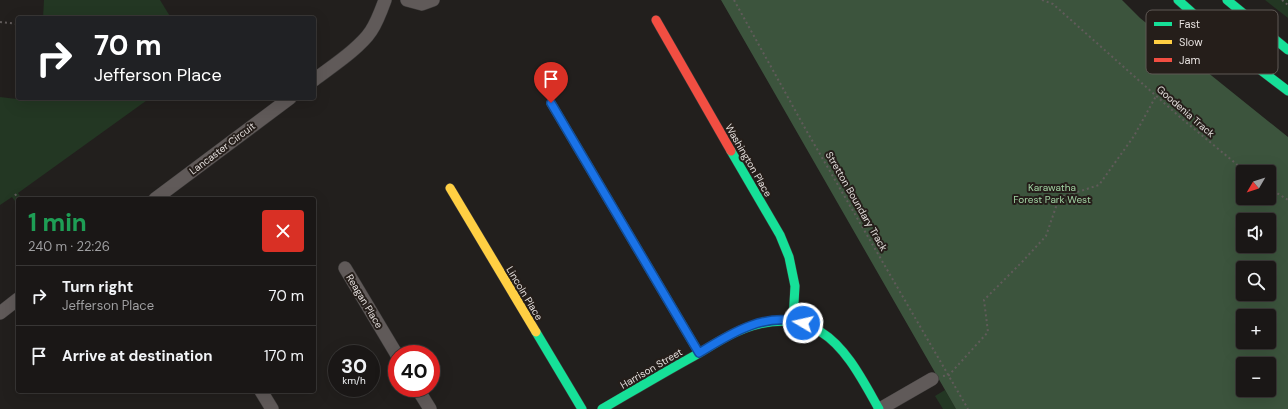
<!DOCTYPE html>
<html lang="en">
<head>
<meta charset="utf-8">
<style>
  body { margin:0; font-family:"DM Sans",sans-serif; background:#23201f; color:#f1f3f6; height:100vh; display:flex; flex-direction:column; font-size:15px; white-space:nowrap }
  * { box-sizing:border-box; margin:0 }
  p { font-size:13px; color:#9f9fa1 }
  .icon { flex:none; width:22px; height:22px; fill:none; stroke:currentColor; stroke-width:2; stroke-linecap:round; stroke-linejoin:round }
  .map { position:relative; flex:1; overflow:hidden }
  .panel { position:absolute; left:16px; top:197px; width:300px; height:196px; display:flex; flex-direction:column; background:#1a1716; border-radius:4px; box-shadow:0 4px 16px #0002,0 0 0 1px #383635 }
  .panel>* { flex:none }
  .banner { position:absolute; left:16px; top:16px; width:300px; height:84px; border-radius:4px; box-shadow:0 4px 16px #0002,0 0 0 1px #383635; background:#202124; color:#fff; overflow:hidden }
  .needle { width:26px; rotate:231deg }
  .controls { position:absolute; left:1236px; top:165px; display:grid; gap:8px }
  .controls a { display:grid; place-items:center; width:40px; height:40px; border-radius:4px; background:#1a1716; box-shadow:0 4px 16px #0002,0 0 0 1px #383635; font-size:20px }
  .speed { position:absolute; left:328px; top:345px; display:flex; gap:8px; font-size:20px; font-weight:700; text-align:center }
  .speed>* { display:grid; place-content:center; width:52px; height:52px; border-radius:50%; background:#1a1716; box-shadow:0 4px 16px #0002,0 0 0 1px #383635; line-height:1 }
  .speed small { font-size:10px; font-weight:400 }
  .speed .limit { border:6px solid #d22; background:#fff; color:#111 }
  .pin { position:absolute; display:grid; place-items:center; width:34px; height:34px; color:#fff; margin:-41px -17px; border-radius:50% 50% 50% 0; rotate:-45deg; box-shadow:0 0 4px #0007 }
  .pin .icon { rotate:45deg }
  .me { position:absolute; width:44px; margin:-22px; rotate:279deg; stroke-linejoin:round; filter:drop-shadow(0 0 3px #0008) }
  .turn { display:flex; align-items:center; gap:14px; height:84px; padding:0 12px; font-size:18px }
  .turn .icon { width:52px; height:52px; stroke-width:2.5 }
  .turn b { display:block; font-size:28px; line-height:34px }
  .round { display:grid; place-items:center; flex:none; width:42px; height:42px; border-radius:4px; background:#23201f }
  .summary { display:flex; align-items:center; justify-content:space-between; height:68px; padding:0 12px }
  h1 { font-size:24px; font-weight:800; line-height:30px; color:#1e9e55 }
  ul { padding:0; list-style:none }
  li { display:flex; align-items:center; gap:12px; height:60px; padding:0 12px; border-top:1px solid #383635 }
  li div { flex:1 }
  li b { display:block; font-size:15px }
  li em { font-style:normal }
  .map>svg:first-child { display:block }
</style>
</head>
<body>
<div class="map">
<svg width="1288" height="409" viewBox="0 0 1288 409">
  <rect width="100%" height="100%" fill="#221f1d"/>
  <g fill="#233723">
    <polygon points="44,0 160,0 171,18 43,18"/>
    <polygon points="1265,0 1288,0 1288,18"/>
    <polygon points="0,97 25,100 29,98 150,98 18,193 22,199 18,199 18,205 12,197 0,205"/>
    <polygon points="945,390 956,409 943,409 935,396"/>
  </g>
  <path fill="#3c543d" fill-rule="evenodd" d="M721,0H1122L1140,18L1288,137V409H956ZM1243,172H1269V198H1243ZM1243,220H1269V246H1243ZM1243,268H1269V294H1243ZM1243,316H1269V342H1243ZM1243,364H1269V390H1243Z"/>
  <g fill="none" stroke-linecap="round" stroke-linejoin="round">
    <defs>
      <g id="street">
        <polyline points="407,0 422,4 433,0"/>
        <path d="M314,80C331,67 360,48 371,31C377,22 381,11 385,0"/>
        <polyline points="155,199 290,98"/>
        <polyline points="345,268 397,355"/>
        <polyline points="0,313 18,299"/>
        <polyline points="417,388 430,409"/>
        <polyline points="261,391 272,409"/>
        <polyline points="880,409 932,379"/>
      </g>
      <g id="fast">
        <polyline points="1178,0 1233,49 1288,91"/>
        <polyline points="1227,0 1288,50"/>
        <polyline points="551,103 699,353"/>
        <polyline points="731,151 780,235 789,257 795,286 793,320"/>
        <polyline points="536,332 582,409"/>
        <path d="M602,409C633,391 663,373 694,356C715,344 736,329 759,324C781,319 802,320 821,332C847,348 864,383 879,409"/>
      </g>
      <polyline id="slow" points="450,188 536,332"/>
      <polyline id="jam" points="656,20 731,151"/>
    </defs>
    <use href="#street" stroke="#3c3a39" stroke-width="14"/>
    <use href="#fast" stroke="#3c3a39" stroke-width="10"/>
    <use href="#slow" stroke="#3c3a39" stroke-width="10"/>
    <use href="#jam" stroke="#3c3a39" stroke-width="10"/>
    <g stroke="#605b5a" stroke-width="2" stroke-dasharray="2 3" stroke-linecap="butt">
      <polyline points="734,0 806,130 968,409"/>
      <polyline points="1042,0 1053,4 1181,118 1246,172"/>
      <polyline points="1282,0 1288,5"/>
      <polyline points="0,22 18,24"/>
      <polyline points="1269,188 1288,200"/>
      <polyline points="15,194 19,199"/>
      <polyline points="943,376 949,375 988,332 984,300 1022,262 1046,236 1059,198 1099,185 1134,136 1156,96"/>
    </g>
    <use href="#street" stroke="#605a59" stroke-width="13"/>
    <use href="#fast" stroke="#16e098" stroke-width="9"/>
    <use href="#slow" stroke="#ffcf43" stroke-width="9"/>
    <use href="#jam" stroke="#f24e42" stroke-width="9"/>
  </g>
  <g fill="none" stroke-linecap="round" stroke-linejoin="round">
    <defs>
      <path id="route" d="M551,103L699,353C730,334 765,311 803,323"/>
    </defs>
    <use href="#route" stroke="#114b97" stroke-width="10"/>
    <use href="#route" stroke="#1a73e8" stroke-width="7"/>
  </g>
  <g text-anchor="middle" stroke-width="4" stroke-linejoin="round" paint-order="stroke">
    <g font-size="10" fill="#e4dfdd" stroke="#251e1a">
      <text transform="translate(1186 111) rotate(41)" y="4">Goodenia Track</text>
      <text transform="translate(222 148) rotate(-37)" y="4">Lancaster Circuit</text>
      <text transform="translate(749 160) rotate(60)" y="4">Washington Place</text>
      <text transform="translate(857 201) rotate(60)" y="4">Stretton Boundary Track</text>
      <text transform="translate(525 293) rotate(59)" y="4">Lincoln Place</text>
      <text transform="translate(365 301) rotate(59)" y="4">Reagan Place</text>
      <text transform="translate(651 368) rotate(-30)" y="4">Harrison Street</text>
    </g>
    <g font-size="10" fill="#a2d4a4" stroke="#251e1a">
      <text x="1052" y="191">Karawatha<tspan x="1052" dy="12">Forest Park West</tspan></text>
    </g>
  </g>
  <rect x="1146" y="10" width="132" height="64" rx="6" fill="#251e1a" stroke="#5e5854" stroke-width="1"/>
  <rect x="1154" y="22" width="18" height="4" fill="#16e098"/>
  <rect x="1154" y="40" width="18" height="4" fill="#ffcf43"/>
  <rect x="1154" y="58" width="18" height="4" fill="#f24e42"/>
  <g font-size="11" fill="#e4dfdd">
    <text x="1179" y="28">Fast</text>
    <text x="1179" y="46">Slow</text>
    <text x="1179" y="64">Jam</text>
  </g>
</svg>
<div class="controls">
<a><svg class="needle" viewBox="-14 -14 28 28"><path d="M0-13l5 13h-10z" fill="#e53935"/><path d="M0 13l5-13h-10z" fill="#9f9fa1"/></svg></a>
<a><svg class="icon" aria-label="sound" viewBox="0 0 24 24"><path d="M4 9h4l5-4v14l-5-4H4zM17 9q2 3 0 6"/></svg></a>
<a><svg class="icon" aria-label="search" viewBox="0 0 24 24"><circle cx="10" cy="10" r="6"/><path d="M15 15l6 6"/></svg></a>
<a>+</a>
<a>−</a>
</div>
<div class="speed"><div>30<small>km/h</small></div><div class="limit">40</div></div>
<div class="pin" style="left:551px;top:103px;background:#d93025"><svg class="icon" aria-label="arrive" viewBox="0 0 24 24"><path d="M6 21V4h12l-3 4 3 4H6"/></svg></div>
<svg class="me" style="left:803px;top:323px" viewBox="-20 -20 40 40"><circle r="17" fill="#1a73e8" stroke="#fff" stroke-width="3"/><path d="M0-11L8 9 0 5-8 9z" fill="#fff"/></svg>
<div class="banner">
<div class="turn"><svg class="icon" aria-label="right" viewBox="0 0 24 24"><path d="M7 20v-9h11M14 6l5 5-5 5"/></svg><div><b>70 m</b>Jefferson Place</div></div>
</div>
<section class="panel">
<div class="summary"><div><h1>1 min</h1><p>240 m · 22:26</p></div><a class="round" style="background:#d93025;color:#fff"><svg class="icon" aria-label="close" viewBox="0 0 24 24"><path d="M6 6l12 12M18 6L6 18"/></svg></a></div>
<ul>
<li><svg class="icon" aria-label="right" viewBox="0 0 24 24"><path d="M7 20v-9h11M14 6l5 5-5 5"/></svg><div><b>Turn right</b><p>Jefferson Place</p></div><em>70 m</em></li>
<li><svg class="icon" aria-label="arrive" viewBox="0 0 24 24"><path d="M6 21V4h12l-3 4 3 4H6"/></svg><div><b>Arrive at destination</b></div><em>170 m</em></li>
</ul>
</section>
</div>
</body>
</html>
